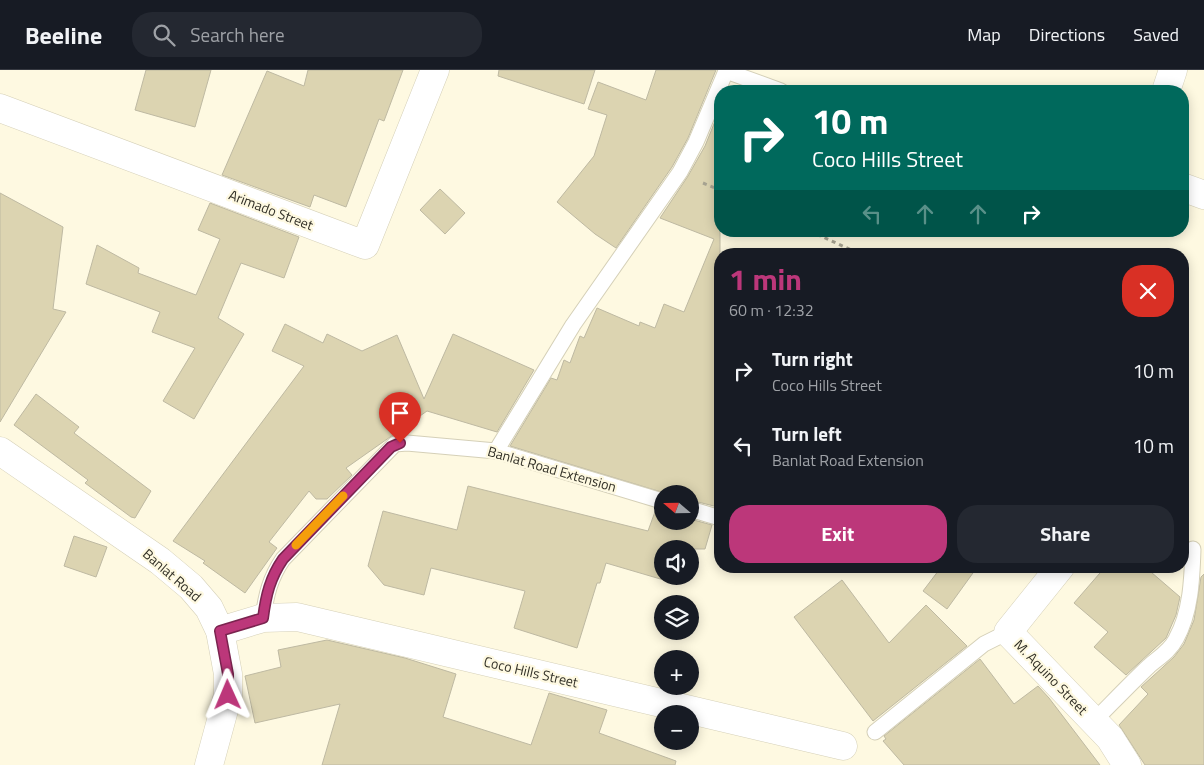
<!DOCTYPE html>
<html lang="en">
<head>
<meta charset="utf-8">
<style>
  body { margin:0; font-family:"Titillium Web",sans-serif; background:#242831; color:#f1f3f6; height:100vh; display:flex; flex-direction:column; font-size:19px; white-space:nowrap }
  * { box-sizing:border-box; margin:0 }
  p { font-size:16px; color:#9ea1a6 }
  .icon { flex:none; width:28px; height:28px; fill:none; stroke:currentColor; stroke-width:2; stroke-linecap:round; stroke-linejoin:round }
  .map { position:relative; flex:1; overflow:hidden }
  .details { position:absolute; left:714px; top:178px; width:475px; height:325px; display:flex; flex-direction:column; background:#171b24; border-radius:20px; box-shadow:0 2px 12px #0003 }
  .details>* { flex:none }
  .top-card { position:absolute; left:714px; top:15px; width:475px; height:152px; border-radius:20px; box-shadow:0 2px 12px #0003; background:#00695c; color:#fff; overflow:hidden }
  .needle { width:32px; rotate:290deg }
  .tools { position:absolute; left:654px; top:415px; display:grid; gap:10px }
  .tools a { display:grid; place-items:center; width:45px; height:45px; border-radius:50%; background:#171b24; box-shadow:0 2px 12px #0003; font-size:25px }
  .pin { position:absolute; display:grid; place-items:center; width:42px; height:42px; color:#fff; margin:-51px -21px; border-radius:50% 50% 50% 0; rotate:-45deg; box-shadow:0 0 5px #0007 }
  .pin .icon { rotate:45deg }
  .me { position:absolute; width:55px; margin:-28px; rotate:359deg; stroke-linejoin:round; filter:drop-shadow(0 0 4px #0008) }
  .turn { display:flex; align-items:center; gap:18px; height:105px; padding:0 15px; font-size:22px }
  .turn .icon { width:65px; height:65px; stroke-width:2.5 }
  .turn b { display:block; font-size:35px; line-height:42px }
  .lanes { display:flex; align-items:center; height:48px; padding:0 15px; background:#0003; justify-content:center; gap:25px; direction:ltr }
  .lanes .off { opacity:.35 }
  .round { display:grid; place-items:center; flex:none; width:52px; height:52px; border-radius:20px; background:#242831 }
  .summary { display:flex; align-items:center; justify-content:space-between; height:85px; padding:0 15px }
  h1 { font-size:30px; font-weight:700; line-height:38px; color:#bc377a }
  .cta { display:flex; gap:10px; margin-top:auto; padding:10px 15px }
  .cta a { flex:1; height:58px; border-radius:20px; background:#bc377a; color:#fff; font-size:20px; font-weight:700; line-height:58px; text-align:center }
  .cta a+a { background:#242831; color:#f1f3f6 }
  ul { padding:0; list-style:none }
  li { display:flex; align-items:center; gap:15px; height:75px; padding:0 15px }
  li div { flex:1 }
  li b { display:block; font-size:19px }
  li em { font-style:normal }
  header { display:flex; align-items:center; gap:30px; box-sizing:border-box; height:70px; padding:0 25px; background:#171b24; border-bottom:1px solid #363941 }
  header strong { font-size:24px }
  nav { display:flex; gap:28px; margin-inline-start:auto; font-size:18px }
  .search { width:350px; height:45px; background:#242831; display:flex; align-items:center; gap:12px; box-sizing:border-box; padding:0 18px; border-radius:20px; color:#9ea1a6; font-size:19px }
  .map>svg:first-child { display:block }
</style>
</head>
<body>
<header>
<strong>Beeline</strong>
<div class="search"><svg class="icon" aria-label="search" viewBox="0 0 24 24"><circle cx="10" cy="10" r="6"/><path d="M15 15l6 6"/></svg>Search here</div>
<nav><a>Map</a><a>Directions</a><a>Saved</a></nav>
</header>
<div class="map">
<svg width="1204" height="695" viewBox="0 0 1204 695">
  <rect width="100%" height="100%" fill="#fef9e1"/>
  <g fill="#dcd4b1" stroke="#beb9a2">
    <polygon points="146,0 211,0 195,57 135,40"/>
    <polygon points="308,0 403,0 384,51 379,49 346,137 314,125 310,137 222,105 267,1 304,16"/>
    <polygon points="499,0 595,0 584,34 498,6"/>
    <polygon points="656,0 716,0 688,68 672,97 616,178 595,164 557,132 594,86 607,45 588,39 598,12 646,30"/>
    <polygon points="720,39 720,429 718,437 690,430 690,424 668,424 510,376 551,308 557,310 564,290 570,293 580,266 584,268 597,238 639,256 640,252 655,258 664,234 684,242 714,169 660,148 688,106 705,76"/>
    <polygon points="440,119 465,143 445,164 420,140"/>
    <polygon points="0,123 63,157 53,239 66,242 0,352"/>
    <polygon points="210,133 299,167 284,208 241,193 218,248 244,264 194,349 163,331 195,278 152,262 160,242 86,214 97,175 139,198 138,203 196,225 220,169 198,160"/>
    <polygon points="285,254 323,273 327,264 362,281 397,265 424,329 453,264 534,300 497,362 427,341 346,398 352,405 327,429 316,429 309,421 269,472 277,478 245,523 203,493 205,491 173,471 304,296 272,281"/>
    <polygon points="36,324 79,357 74,363 151,421 135,448 131,447 85,413 88,410 14,355"/>
    <polygon points="468,416 648,461 656,439 662,440 662,451 690,451 690,449 712,455 705,479 662,479 662,506 676,506 674,513 606,493 600,513 597,513 577,578 514,558 525,521 431,498 424,525 384,515 368,496 383,441 457,460"/>
    <polygon points="74,466 107,477 96,507 64,496"/>
    <polygon points="942,496 978,496 947,539 923,521"/>
    <polygon points="1106,496 1144,496 1180,527 1176,545 1166,568 1126,605 1094,577 1108,562 1074,533"/>
    <polygon points="1204,504 1204,695 1145,695 1119,655 1148,624 1141,617 1174,587 1184,574 1194,550 1201,507"/>
    <polygon points="842,510 889,573 926,535 967,576 873,651 794,547"/>
    <polygon points="327,570 405,588 456,604 443,647 531,675 549,623 607,640 599,663 676,691 675,695 322,695 340,634 255,653 245,606 281,597 278,580"/>
    <polygon points="980,589 1014,634 1038,616 1049,628 1100,695 904,695 883,671 886,669 884,666"/>
  </g>
  <g fill="none" stroke-linecap="round" stroke-linejoin="round">
    <defs>
      <g id="lane">
        <polyline points="496,381 573,255 680,102 696,72 726,1 781,21"/>
        <polyline points="690,439 720,448"/>
        <path d="M263,548C266,525 270,508 283,489L395,374L407,373L496,381L662,431"/>
        <path d="M1094,651C1112,633 1130,614 1149,596C1158,588 1170,581 1176,569C1191,542 1192,509 1193,479"/>
        <polyline points="875,662 984,574 1008,562"/>
      </g>
      <g id="street">
        <polyline points="1166,21 1173,0"/>
        <polyline points="0,38 365,175 435,0"/>
        <polyline points="1182,117 1204,125"/>
        <polyline points="1061,496 1008,562 1110,668 1127,695"/>
        <polyline points="220,561 263,548 297,547 843,676"/>
      </g>
      <polyline id="secondary" points="0,381 160,491 191,517 209,538 220,561 228,604 228,625 209,695"/>
    </defs>
    <use href="#lane" stroke="#d5d0b8" stroke-width="17"/>
    <use href="#street" stroke="#d5d0b8" stroke-width="29"/>
    <use href="#secondary" stroke="#d5d0b8" stroke-width="29"/>
    <g stroke="#a8a492" stroke-width="3" stroke-dasharray="4 4" stroke-linecap="butt">
      <polyline points="703,113 720,120"/>
      <polyline points="810,161 860,184"/>
    </g>
    <use href="#lane" stroke="#fff" stroke-width="15"/>
    <use href="#street" stroke="#fff" stroke-width="28"/>
    <use href="#secondary" stroke="#fff" stroke-width="28"/>
  </g>
  <g fill="none" stroke-linecap="round" stroke-linejoin="round">
    <defs>
      <path id="route" d="M228,625V604L220,561L263,548C266,525 270,508 283,489L391,377L400,373"/>
    </defs>
    <use href="#route" stroke="#7a244f" stroke-width="12"/>
    <use href="#route" stroke="#bc377a" stroke-width="9"/>
    <polyline stroke="#f59e0b" stroke-width="9" points="296,475 343,426"/>
  </g>
  <g text-anchor="middle" stroke-width="4.5" stroke-linejoin="round" paint-order="stroke">
    <g font-size="14" fill="#323027" stroke="#fef9e1">
      <text transform="translate(271 140) rotate(21)" y="5">Arimado Street</text>
      <text transform="translate(552 399) rotate(16)" y="5">Banlat Road Extension</text>
      <text transform="translate(172 505) rotate(41)" y="5">Banlat Road</text>
      <text transform="translate(531 602) rotate(13)" y="5">Coco Hills Street</text>
      <text transform="translate(1051 607) rotate(46)" y="5">M. Aquino Street</text>
    </g>
  </g>
</svg>
<div class="tools">
<a><svg class="needle" viewBox="-14 -14 28 28"><path d="M0-13l5 13h-10z" fill="#e53935"/><path d="M0 13l5-13h-10z" fill="#9ea1a6"/></svg></a>
<a><svg class="icon" aria-label="sound" viewBox="0 0 24 24"><path d="M4 9h4l5-4v14l-5-4H4zM17 9q2 3 0 6"/></svg></a>
<a><svg class="icon" aria-label="layers" viewBox="0 0 24 24"><path d="M12 4l9 5-9 5-9-5zM3 14l9 5 9-5"/></svg></a>
<a>+</a>
<a>−</a>
</div>
<div class="pin" style="left:400px;top:373px;background:#d93025"><svg class="icon" aria-label="arrive" viewBox="0 0 24 24"><path d="M6 21V4h12l-3 4 3 4H6"/></svg></div>
<svg class="me" style="left:228px;top:625px" viewBox="-20 -20 40 40"><path d="M0-17L14 15 0 8-14 15z" fill="#bc377a" stroke="#fff" stroke-width="4"/></svg>
<div class="top-card">
<div class="turn"><svg class="icon" aria-label="right" viewBox="0 0 24 24"><path d="M7 20v-9h11M14 6l5 5-5 5"/></svg><div><b>10 m</b>Coco Hills Street</div></div>
<div class="lanes"><svg class="icon off" aria-label="left" viewBox="0 0 24 24"><path d="M17 20v-9H6M10 6l-5 5 5 5"/></svg><svg class="icon off" aria-label="ahead" viewBox="0 0 24 24"><path d="M12 20V5M6 11l6-6 6 6"/></svg><svg class="icon off" aria-label="ahead" viewBox="0 0 24 24"><path d="M12 20V5M6 11l6-6 6 6"/></svg><svg class="icon" aria-label="right" viewBox="0 0 24 24"><path d="M7 20v-9h11M14 6l5 5-5 5"/></svg></div>
</div>
<section class="details">
<div class="summary"><div><h1>1 min</h1><p>60 m · 12:32</p></div><a class="round" style="background:#d93025;color:#fff"><svg class="icon" aria-label="close" viewBox="0 0 24 24"><path d="M6 6l12 12M18 6L6 18"/></svg></a></div>
<ul>
<li><svg class="icon" aria-label="right" viewBox="0 0 24 24"><path d="M7 20v-9h11M14 6l5 5-5 5"/></svg><div><b>Turn right</b><p>Coco Hills Street</p></div><em>10 m</em></li>
<li><svg class="icon" aria-label="left" viewBox="0 0 24 24"><path d="M17 20v-9H6M10 6l-5 5 5 5"/></svg><div><b>Turn left</b><p>Banlat Road Extension</p></div><em>10 m</em></li>
</ul>
<div class="cta"><a>Exit</a><a>Share</a></div>
</section>
</div>
</body>
</html>
